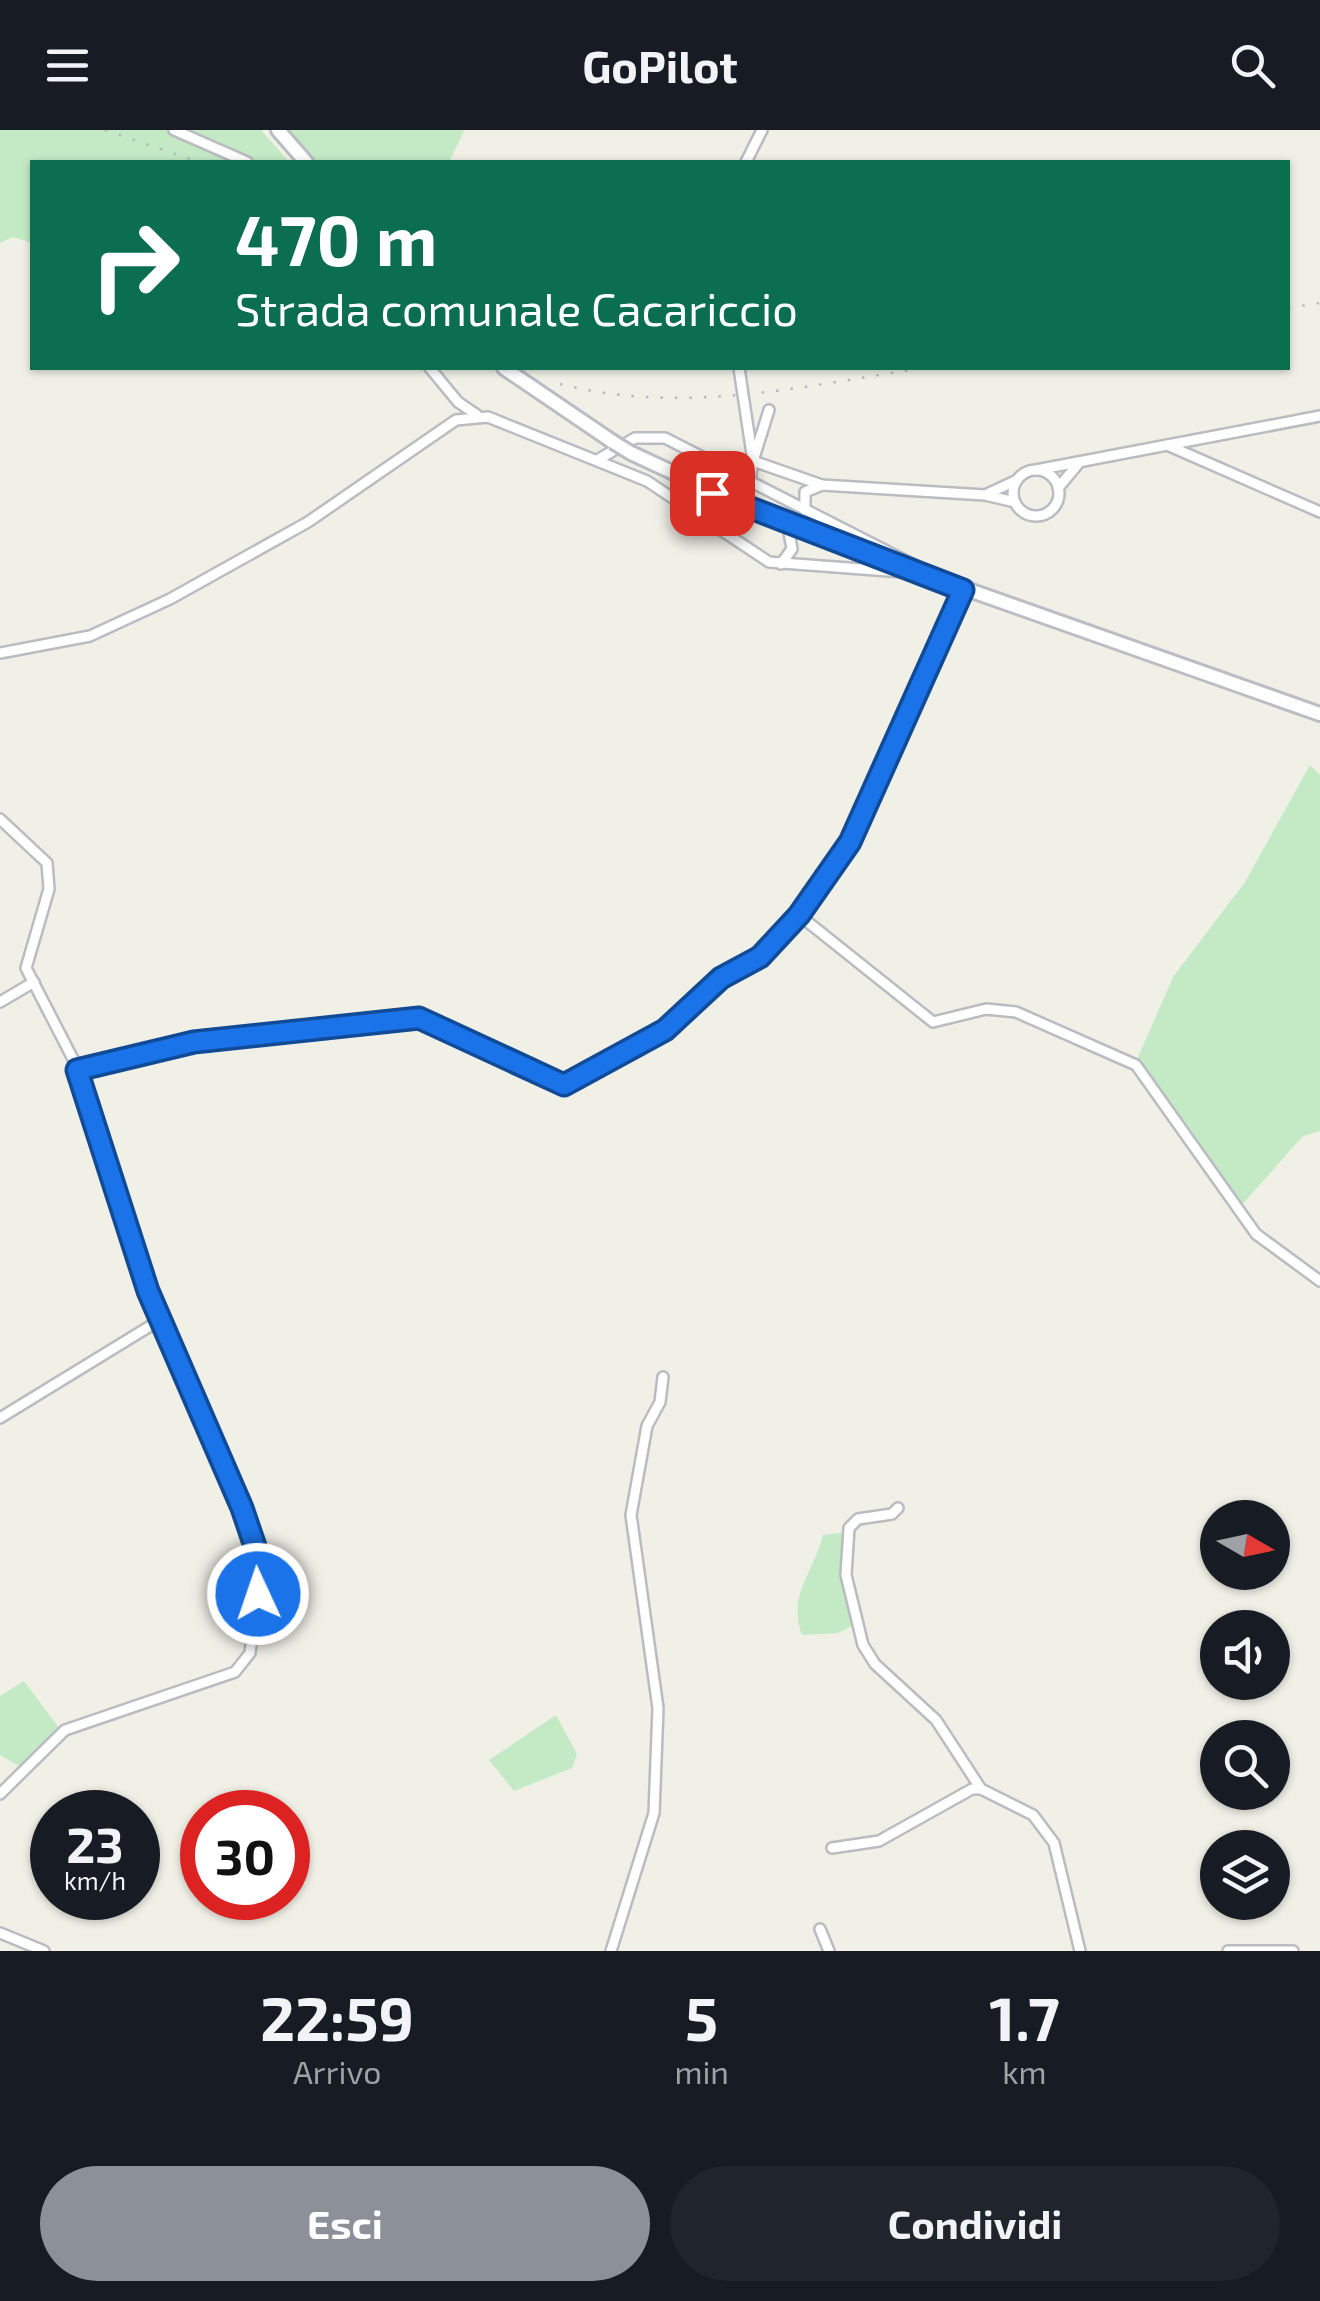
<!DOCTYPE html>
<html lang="it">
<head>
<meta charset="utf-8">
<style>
  body { margin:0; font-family:"Exo 2",sans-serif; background:#20242c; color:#f1f3f6; height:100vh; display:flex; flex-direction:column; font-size:38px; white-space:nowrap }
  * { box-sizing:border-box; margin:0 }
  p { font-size:32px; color:#9ea1a6 }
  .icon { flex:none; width:55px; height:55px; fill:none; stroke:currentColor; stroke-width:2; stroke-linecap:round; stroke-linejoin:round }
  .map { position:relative; height:1821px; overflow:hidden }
  .panel { display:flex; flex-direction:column; background:#171b24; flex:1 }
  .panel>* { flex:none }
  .top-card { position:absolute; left:30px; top:30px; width:1260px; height:210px; border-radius:0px; box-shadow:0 2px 8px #0004; background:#0b6e4f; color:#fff; overflow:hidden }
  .needle { width:65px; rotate:99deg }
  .buttons { position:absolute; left:1200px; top:1370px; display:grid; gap:20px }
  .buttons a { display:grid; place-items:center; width:90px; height:90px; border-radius:50%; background:#171b24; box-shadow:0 2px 8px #0004; font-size:50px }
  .speed { position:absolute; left:30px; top:1660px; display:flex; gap:20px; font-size:50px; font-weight:700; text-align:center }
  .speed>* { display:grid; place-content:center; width:130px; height:130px; border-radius:50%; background:#171b24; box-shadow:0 2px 8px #0004; line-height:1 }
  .speed small { font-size:25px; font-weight:400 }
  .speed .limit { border:15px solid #d22; background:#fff; color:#111 }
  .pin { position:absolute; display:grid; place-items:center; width:85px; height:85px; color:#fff; margin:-42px; border-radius:20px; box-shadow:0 5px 15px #0006 }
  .me { position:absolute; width:110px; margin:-55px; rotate:357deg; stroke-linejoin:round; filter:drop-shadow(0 0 8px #0008) }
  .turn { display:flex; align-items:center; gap:35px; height:210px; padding:0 40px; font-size:45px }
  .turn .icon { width:130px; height:130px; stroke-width:2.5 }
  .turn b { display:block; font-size:70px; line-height:85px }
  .eta { display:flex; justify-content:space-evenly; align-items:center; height:170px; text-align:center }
  .eta b { font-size:60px; font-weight:700; line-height:70px }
  .primary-button { display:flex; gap:20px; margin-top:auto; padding:20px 40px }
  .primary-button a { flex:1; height:115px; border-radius:60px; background:#8c9099; color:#fff; font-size:40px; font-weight:700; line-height:115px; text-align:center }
  .primary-button a+a { background:#20242c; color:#f1f3f6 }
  header { display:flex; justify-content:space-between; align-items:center; height:130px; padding:0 40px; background:#171b24; font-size:45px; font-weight:700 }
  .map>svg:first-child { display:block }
</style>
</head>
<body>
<header><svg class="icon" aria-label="menu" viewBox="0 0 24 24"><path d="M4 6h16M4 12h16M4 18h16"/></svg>GoPilot<svg class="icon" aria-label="search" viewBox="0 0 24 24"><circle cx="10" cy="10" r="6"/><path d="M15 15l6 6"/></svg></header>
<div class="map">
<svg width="1320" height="1821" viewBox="0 0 1320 1821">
  <rect width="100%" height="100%" fill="#f1f0e7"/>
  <g fill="#c3eac5">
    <polygon points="0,0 261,0 289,32 32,32 32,113 13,107 0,113"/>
    <polygon points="286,0 464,0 464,1 449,32 315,32"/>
    <polygon points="1310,635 1320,645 1320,1001 1303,1006 1240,1077 1191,1000 1136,932 1173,847 1245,752"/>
    <path d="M854,1401L852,1462L858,1493L838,1503L802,1505C787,1464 814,1443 823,1405Z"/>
    <polygon points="24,1551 59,1598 19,1636 0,1625 0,1566"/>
    <polygon points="556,1585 577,1624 572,1638 514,1661 489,1630"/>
  </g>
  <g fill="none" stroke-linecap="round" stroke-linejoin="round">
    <defs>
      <g id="minor">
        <polyline points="174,0 247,32"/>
        <polyline points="746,32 762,0"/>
        <polyline points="430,238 458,272 477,285"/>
        <polyline points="739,238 753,331 750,350"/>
        <polyline points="769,280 753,331 822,355 985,365 1015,372"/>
        <polyline points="1167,315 1320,382"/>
        <polyline points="599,329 635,308 665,308 918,437"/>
        <polyline points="1036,340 1320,286"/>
        <circle cx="1036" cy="363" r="23"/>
        <polyline points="1058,358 1078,334"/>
        <polyline points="987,364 1017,350"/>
        <polyline points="805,380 805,362 822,355"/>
        <polyline points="781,434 792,419 788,397"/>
        <polyline points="0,523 90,506 170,469 308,392 456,290 488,287 647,351 769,432 915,443"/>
        <polyline points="0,689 47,733 49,759 26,838 74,931 148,1161 242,1378 261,1434 250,1523 235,1542 65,1600 0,1664"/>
        <polyline points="799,785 933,892 986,879 1016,882 1136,935 1256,1104 1320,1151"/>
        <polyline points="0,872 34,852"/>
        <polyline points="77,940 194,912 419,888 564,955 665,900 721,848 760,827 799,785 850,712 963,460"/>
        <polyline points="0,1288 160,1190"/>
        <polyline points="898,1378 892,1384 858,1389 849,1398 846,1445 863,1515 875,1534 936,1590 981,1659 1033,1685 1054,1713 1080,1821"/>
        <polyline points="832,1718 879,1711 972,1659 981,1659"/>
        <polyline points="820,1799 829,1821"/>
        <polyline points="0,1803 44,1821"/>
        <polyline points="611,1821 654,1683 658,1578 631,1385 647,1296 660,1272 663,1247"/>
        <polyline points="1228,1821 1293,1821"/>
      </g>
      <g id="secondary">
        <polyline points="278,0 306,32"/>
        <polyline points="504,238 613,312"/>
        <polyline points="631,323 788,396 1320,584"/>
      </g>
    </defs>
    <use href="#minor" stroke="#b9bcc1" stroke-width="14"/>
    <use href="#secondary" stroke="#babdc3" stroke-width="18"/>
    <use href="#minor" stroke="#fff" stroke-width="9"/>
    <use href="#secondary" stroke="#fff" stroke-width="12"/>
    <g stroke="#b8b9b9" stroke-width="2.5" stroke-dasharray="2.5 12" stroke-linecap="butt">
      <polyline points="105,0 199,32"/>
      <polyline points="1288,178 1320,173"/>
      <path d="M560,254C682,285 800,257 922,238"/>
    </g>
    <defs>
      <polyline id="secondary-bridge" points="613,312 631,323"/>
    </defs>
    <use href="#secondary-bridge" stroke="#babdc3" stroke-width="18" stroke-linecap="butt"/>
    <use href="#secondary-bridge" stroke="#fff" stroke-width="12"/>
  </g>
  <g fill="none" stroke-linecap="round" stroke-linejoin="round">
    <defs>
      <polyline id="route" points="258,1464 261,1434 242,1378 148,1161 77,940 194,912 419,888 564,955 665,900 721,848 760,827 799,785 850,712 963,460 712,363"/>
    </defs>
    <use href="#route" stroke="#114b97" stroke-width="25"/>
    <use href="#route" stroke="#1a73e8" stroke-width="18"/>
  </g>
</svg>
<div class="buttons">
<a><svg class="needle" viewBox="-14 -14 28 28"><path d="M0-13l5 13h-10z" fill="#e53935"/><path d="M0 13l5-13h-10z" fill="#9ea1a6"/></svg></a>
<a><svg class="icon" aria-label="sound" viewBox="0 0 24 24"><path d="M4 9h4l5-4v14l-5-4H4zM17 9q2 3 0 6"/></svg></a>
<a><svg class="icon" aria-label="search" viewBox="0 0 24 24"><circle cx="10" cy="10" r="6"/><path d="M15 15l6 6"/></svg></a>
<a><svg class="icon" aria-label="layers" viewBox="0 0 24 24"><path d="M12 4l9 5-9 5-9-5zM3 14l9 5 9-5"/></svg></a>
</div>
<div class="speed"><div>23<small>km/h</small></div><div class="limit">30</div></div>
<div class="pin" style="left:712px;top:363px;background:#d93025"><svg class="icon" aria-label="arrive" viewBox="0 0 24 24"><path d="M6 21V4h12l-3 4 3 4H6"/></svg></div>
<svg class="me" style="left:258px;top:1464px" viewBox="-20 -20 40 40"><circle r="17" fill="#1a73e8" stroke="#fff" stroke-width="3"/><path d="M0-11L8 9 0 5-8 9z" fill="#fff"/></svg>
<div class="top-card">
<div class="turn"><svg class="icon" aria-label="right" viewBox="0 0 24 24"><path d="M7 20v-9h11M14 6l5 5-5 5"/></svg><div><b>470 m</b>Strada comunale Cacariccio</div></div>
</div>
</div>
<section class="panel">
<div class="eta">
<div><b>22:59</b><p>Arrivo</p></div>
<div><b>5</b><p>min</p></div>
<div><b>1.7</b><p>km</p></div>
</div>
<div class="primary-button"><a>Esci</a><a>Condividi</a></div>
</section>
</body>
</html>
